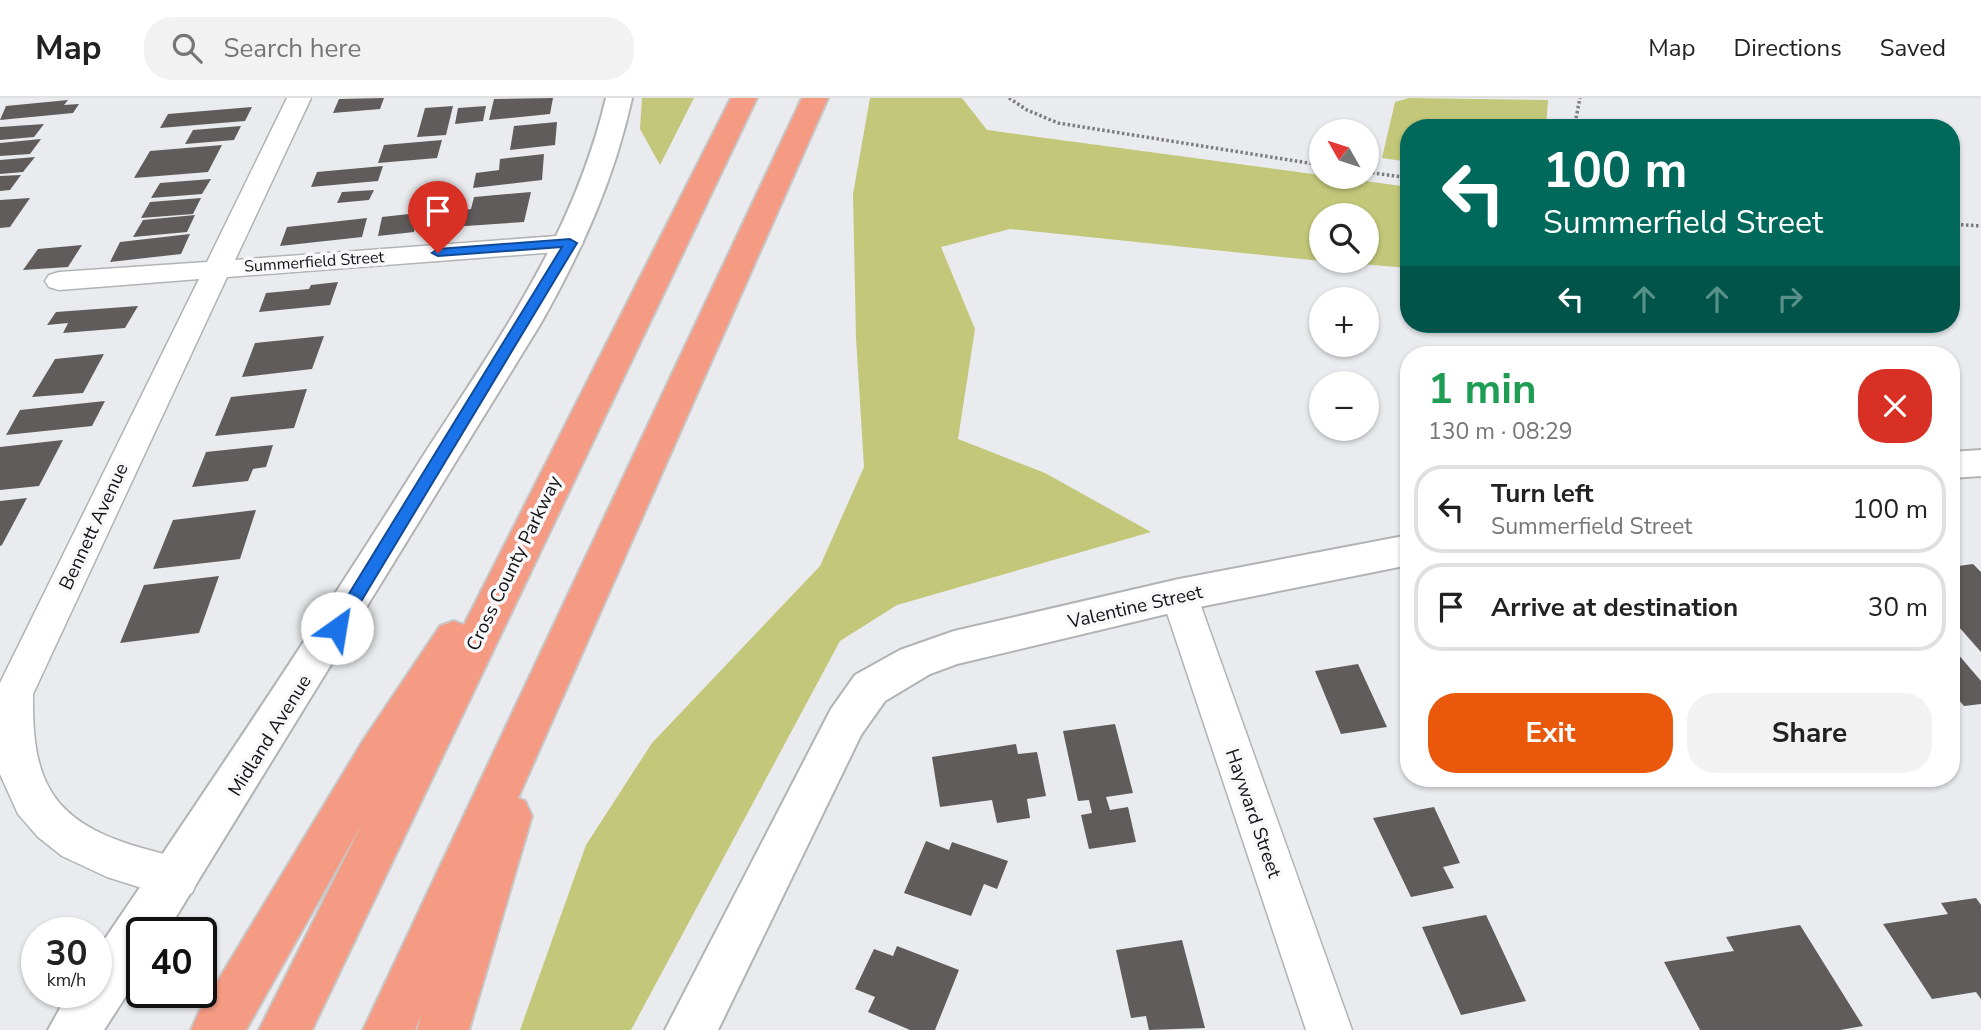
<!DOCTYPE html>
<html lang="en">
<head>
<meta charset="utf-8">
<style>
  body { margin:0; font-family:"Nunito Sans",sans-serif; background:#f2f2f2; color:#222; height:100vh; display:flex; flex-direction:column; font-size:26px; white-space:nowrap }
  * { box-sizing:border-box; margin:0 }
  p { font-size:23px; color:#767676 }
  .icon { flex:none; width:38px; height:38px; fill:none; stroke:currentColor; stroke-width:2; stroke-linecap:round; stroke-linejoin:round }
  .map { position:relative; flex:1; overflow:hidden }
  .side { position:absolute; left:1400px; top:248px; width:560px; height:441px; display:flex; flex-direction:column; background:#fff; border-radius:28px; box-shadow:0 2px 5px #0004 }
  .side>* { flex:none }
  .top-card { position:absolute; left:1400px; top:21px; width:560px; height:214px; border-radius:28px; box-shadow:0 2px 5px #0004; background:#00695c; color:#fff; overflow:hidden }
  .needle { width:46px; rotate:309deg }
  .fabs { position:absolute; left:1309px; top:21px; display:grid; gap:14px }
  .fabs a { display:grid; place-items:center; width:70px; height:70px; border-radius:50%; background:#fff; box-shadow:0 2px 5px #0004; font-size:35px }
  .speed { position:absolute; left:21px; top:819px; display:flex; gap:14px; font-size:35px; font-weight:700; text-align:center }
  .speed>* { display:grid; place-content:center; width:91px; height:91px; border-radius:50%; background:#fff; box-shadow:0 2px 5px #0004; line-height:1 }
  .speed small { font-size:18px; font-weight:400 }
  .speed .limit { border:4px solid #111; border-radius:10px; background:#fff; color:#111 }
  .pin { position:absolute; display:grid; place-items:center; width:60px; height:60px; color:#fff; margin:-72px -30px; border-radius:50% 50% 50% 0; rotate:-45deg; box-shadow:0 0 7px #0007 }
  .pin .icon { rotate:45deg }
  .me { position:absolute; width:77px; margin:-38px; rotate:32deg; stroke-linejoin:round; filter:drop-shadow(0 0 5px #0008) }
  .turn { display:flex; align-items:center; gap:24px; height:147px; padding:0 28px; font-size:32px }
  .turn .icon { width:91px; height:91px; stroke-width:2.5 }
  .turn b { display:block; font-size:49px; line-height:60px }
  .lanes { display:flex; align-items:center; height:66px; padding:0 28px; background:#0003; justify-content:center; gap:35px; direction:ltr }
  .lanes .off { opacity:.35 }
  .round { display:grid; place-items:center; flex:none; width:74px; height:74px; border-radius:28px; background:#f2f2f2 }
  .summary { display:flex; align-items:center; justify-content:space-between; height:119px; padding:0 28px }
  h1 { font-size:42px; font-weight:700; line-height:52px; color:#1e9e55 }
  .button { display:flex; gap:14px; margin-top:auto; padding:14px 28px }
  .button a { flex:1; height:80px; border-radius:28px; background:#ea580c; color:#fff; font-size:28px; font-weight:700; line-height:80px; text-align:center }
  .button a+a { background:#f2f2f2; color:#222 }
  ul { padding:0; list-style:none }
  li { display:flex; align-items:center; gap:21px; height:88px; margin:0 14px 10px; padding:0 14px; border:4px solid #e0e0e0; border-radius:28px }
  li div { flex:1 }
  li b { display:block; font-size:26px }
  li em { font-style:normal }
  header { display:flex; align-items:center; gap:42px; box-sizing:border-box; height:98px; padding:0 35px; background:#fff; border-bottom:2px solid #e0e0e0 }
  header strong { font-size:33px }
  nav { display:flex; gap:38px; margin-inline-start:auto; font-size:24px }
  .search { width:490px; height:63px; background:#f2f2f2; display:flex; align-items:center; gap:18px; box-sizing:border-box; padding:0 24px; border-radius:28px; color:#767676; font-size:26px }
  .map>svg:first-child { display:block }
</style>
</head>
<body>
<header>
<strong>Map</strong>
<div class="search"><svg class="icon" aria-label="search" viewBox="0 0 24 24"><circle cx="10" cy="10" r="6"/><path d="M15 15l6 6"/></svg>Search here</div>
<nav><a>Map</a><a>Directions</a><a>Saved</a></nav>
</header>
<div class="map">
<svg width="1981" height="932" viewBox="0 0 1981 932">
  <rect width="100%" height="100%" fill="#eaebee"/>
  <g fill="#c2c779">
    <polygon points="642,0 694,0 660,67 640,31"/>
    <polygon points="870,0 962,0 987,32 1409,89 1409,170 1323,163 1367,163 1367,117 1321,117 1321,163 1010,131 941,149 975,231 958,341 1045,375 1151,434 897,507 840,543 631,932 520,932 586,747 652,645 820,468 864,369 856,239 853,96"/>
    <polygon points="1409,0 1548,2 1546,30 1409,30 1409,64 1382,60 1395,4"/>
  </g>
  <g fill="#5f5c5b">
    <polygon points="384,0 380,11 333,15 339,1"/>
    <polygon points="553,0 550,16 489,22 494,1"/>
    <polygon points="68,2 64,7 79,6 73,15 0,22 6,8"/>
    <polygon points="453,8 446,37 417,39 425,10"/>
    <polygon points="486,8 483,23 455,26 458,10"/>
    <polygon points="252,9 245,23 160,30 168,16"/>
    <polygon points="557,24 555,47 510,52 514,28"/>
    <polygon points="44,26 34,39 0,42 0,29"/>
    <polygon points="241,28 234,42 185,46 193,32"/>
    <polygon points="41,41 30,56 0,58 0,45"/>
    <polygon points="442,42 437,60 378,65 384,47"/>
    <polygon points="222,47 208,74 134,80 150,53"/>
    <polygon points="544,56 542,82 473,90 476,75 499,72 500,61"/>
    <polygon points="35,59 23,74 0,76 0,62"/>
    <polygon points="383,68 378,83 311,89 317,74"/>
    <polygon points="21,77 10,92 0,93 0,78"/>
    <polygon points="211,81 202,96 151,100 160,85"/>
    <polygon points="374,92 369,102 337,105 342,94"/>
    <polygon points="531,94 524,124 451,129 456,113 471,111 474,99"/>
    <polygon points="30,100 10,129 0,130 0,102"/>
    <polygon points="201,100 193,116 141,120 150,104"/>
    <polygon points="418,115 414,134 378,138 382,119"/>
    <polygon points="195,117 187,134 133,139 143,122"/>
    <polygon points="367,120 362,139 280,148 287,129"/>
    <polygon points="190,136 181,156 110,164 120,144"/>
    <polygon points="82,147 68,169 23,172 38,151"/>
    <polygon points="338,184 330,207 259,214 266,195 309,191 311,187"/>
    <polygon points="138,208 125,230 63,235 68,225 47,227 56,214"/>
    <polygon points="324,238 312,271 242,279 255,245"/>
    <polygon points="104,256 83,295 32,299 55,261"/>
    <polygon points="307,291 294,330 215,338 231,299"/>
    <polygon points="105,303 92,328 6,337 20,312"/>
    <polygon points="63,342 39,388 0,392 0,349"/>
    <polygon points="273,347 266,369 253,371 248,383 192,389 206,354"/>
    <polygon points="27,400 2,447 0,448 0,403"/>
    <polygon points="256,412 240,461 153,471 173,422"/>
    <polygon points="1973,466 1981,474 1981,554 1951,520 1951,469"/>
    <polygon points="219,478 199,535 120,545 144,487"/>
    <polygon points="1951,548 1981,583 1981,606 1964,608 1951,593"/>
    <polygon points="1358,566 1387,629 1341,636 1315,573"/>
    <polygon points="1115,626 1133,695 1106,699 1110,712 1128,709 1136,744 1089,751 1081,717 1092,715 1089,702 1078,703 1063,633"/>
    <polygon points="1016,646 1018,656 1037,654 1046,698 1027,701 1030,720 997,725 992,702 940,709 932,659"/>
    <polygon points="1434,709 1460,765 1443,769 1454,790 1411,799 1373,720"/>
    <polygon points="926,743 949,752 952,744 1008,763 997,791 984,786 971,818 904,795"/>
    <polygon points="1976,800 1981,807 1981,901 1976,894 1932,901 1883,826 1948,816 1941,805"/>
    <polygon points="1486,817 1526,903 1461,917 1422,829"/>
    <polygon points="1800,827 1863,928 1840,932 1700,932 1664,864 1734,853 1726,839"/>
    <polygon points="1182,842 1205,930 1149,932 1146,918 1131,920 1116,852"/>
    <polygon points="897,848 959,872 935,932 910,932 868,914 875,899 855,891 874,851 893,858"/>
  </g>
  <g fill="none" stroke-linecap="round" stroke-linejoin="round">
    <defs>
      <g id="minor">
        <path d="M287,0H311L235,162L570,137L579,139L583,145L579,151L570,153L227,179L33,596C32,670 44,716 120,743C144,752 169,756 192,765L199,780L192,795L177,801L107,779L62,758L38,739L18,716L0,676V585L199,181L59,192L49,189L45,183L49,177L59,174L207,164Z"/>
        <polygon points="1179,483 1192,487 1197,497 1352,932 1306,932 1161,497 1166,487"/>
      </g>
      <g id="tertiary">
        <path d="M606,0H632C614,82 582,152 541,225L166,835H142V873L104,932H48L69,894H96V854C205,694 313,533 416,369C494,247 572,143 606,0Z"/>
        <polygon points="1981,352 1981,378 1951,380 1951,354"/>
        <polygon points="1409,437 1409,467 1179,513 957,566 930,576 885,603 861,637 718,932 665,932 831,611 855,577 900,552 954,533 1179,481"/>
      </g>
      <g id="motorway">
        <polygon points="731,0 757,0 312,932 259,932 363,724 246,932 191,932 199,914 364,641 440,528 454,523 464,527"/>
        <polygon points="802,0 828,0 518,700 525,703 532,718 469,932 417,932 422,916 415,932 363,932"/>
      </g>
    </defs>
    <use href="#minor" stroke="#b2b3b5" stroke-width="3"/>
    <use href="#tertiary" stroke="#b2b3b5" stroke-width="4"/>
    <use href="#motorway" stroke="#c7c7c7" stroke-width="4"/>
    <g stroke="#7d7d7f" stroke-width="3.5" stroke-dasharray="2.5 2.5" stroke-linecap="butt">
      <polyline points="1009,0 1027,12 1058,25 1321,67"/>
      <polyline points="1574,30 1580,0"/>
      <polyline points="1367,74 1409,80"/>
      <polyline points="1951,126 1981,128"/>
    </g>
    <use href="#minor" fill="#fff" fill-rule="evenodd"/>
    <use href="#tertiary" fill="#fff" fill-rule="evenodd"/>
    <use href="#motorway" fill="#f69b83" fill-rule="evenodd"/>
  </g>
  <polygon fill="#1a73e8" stroke="#114b97" stroke-width="2" points="570,141 577,145 342,535 331,535 331,525 562,149 438,158 432,155 438,151"/>
  <g text-anchor="middle" stroke-width="7" stroke-linejoin="round" paint-order="stroke">
    <g font-size="16" fill="#141415" stroke="#f8f8fb">
      <text transform="translate(314 163) rotate(-4)" y="6">Summerfield Street</text>
    </g>
    <g font-size="19" fill="#141415" stroke="#f8f8fb">
      <text transform="translate(93 428) rotate(-65)" y="7">Bennett Avenue</text>
      <text transform="translate(513 465) rotate(-64)" y="7">Cross County Parkway</text>
      <text transform="translate(1135 508) rotate(-13)" y="7">Valentine Street</text>
      <text transform="translate(269 637) rotate(-58)" y="7">Midland Avenue</text>
      <text transform="translate(1254 715) rotate(71)" y="7">Hayward Street</text>
    </g>
  </g>
</svg>
<div class="fabs">
<a><svg class="needle" viewBox="-14 -14 28 28"><path d="M0-13l5 13h-10z" fill="#e53935"/><path d="M0 13l5-13h-10z" fill="#767676"/></svg></a>
<a><svg class="icon" aria-label="search" viewBox="0 0 24 24"><circle cx="10" cy="10" r="6"/><path d="M15 15l6 6"/></svg></a>
<a>+</a>
<a>−</a>
</div>
<div class="speed"><div>30<small>km/h</small></div><div class="limit">40</div></div>
<div class="pin" style="left:438px;top:155px;background:#d93025"><svg class="icon" aria-label="arrive" viewBox="0 0 24 24"><path d="M6 21V4h12l-3 4 3 4H6"/></svg></div>
<svg class="me" style="left:337px;top:530px" viewBox="-20 -20 40 40"><circle r="19" fill="#fff"/><path d="M0-13L10 11 0 6-10 11z" fill="#1a73e8"/></svg>
<div class="top-card">
<div class="turn"><svg class="icon" aria-label="left" viewBox="0 0 24 24"><path d="M17 20v-9H6M10 6l-5 5 5 5"/></svg><div><b>100 m</b>Summerfield Street</div></div>
<div class="lanes"><svg class="icon" aria-label="left" viewBox="0 0 24 24"><path d="M17 20v-9H6M10 6l-5 5 5 5"/></svg><svg class="icon off" aria-label="ahead" viewBox="0 0 24 24"><path d="M12 20V5M6 11l6-6 6 6"/></svg><svg class="icon off" aria-label="ahead" viewBox="0 0 24 24"><path d="M12 20V5M6 11l6-6 6 6"/></svg><svg class="icon off" aria-label="right" viewBox="0 0 24 24"><path d="M7 20v-9h11M14 6l5 5-5 5"/></svg></div>
</div>
<section class="side">
<div class="summary"><div><h1>1 min</h1><p>130 m · 08:29</p></div><a class="round" style="background:#d93025;color:#fff"><svg class="icon" aria-label="close" viewBox="0 0 24 24"><path d="M6 6l12 12M18 6L6 18"/></svg></a></div>
<ul>
<li><svg class="icon" aria-label="left" viewBox="0 0 24 24"><path d="M17 20v-9H6M10 6l-5 5 5 5"/></svg><div><b>Turn left</b><p>Summerfield Street</p></div><em>100 m</em></li>
<li><svg class="icon" aria-label="arrive" viewBox="0 0 24 24"><path d="M6 21V4h12l-3 4 3 4H6"/></svg><div><b>Arrive at destination</b></div><em>30 m</em></li>
</ul>
<div class="button"><a>Exit</a><a>Share</a></div>
</section>
</div>
</body>
</html>
